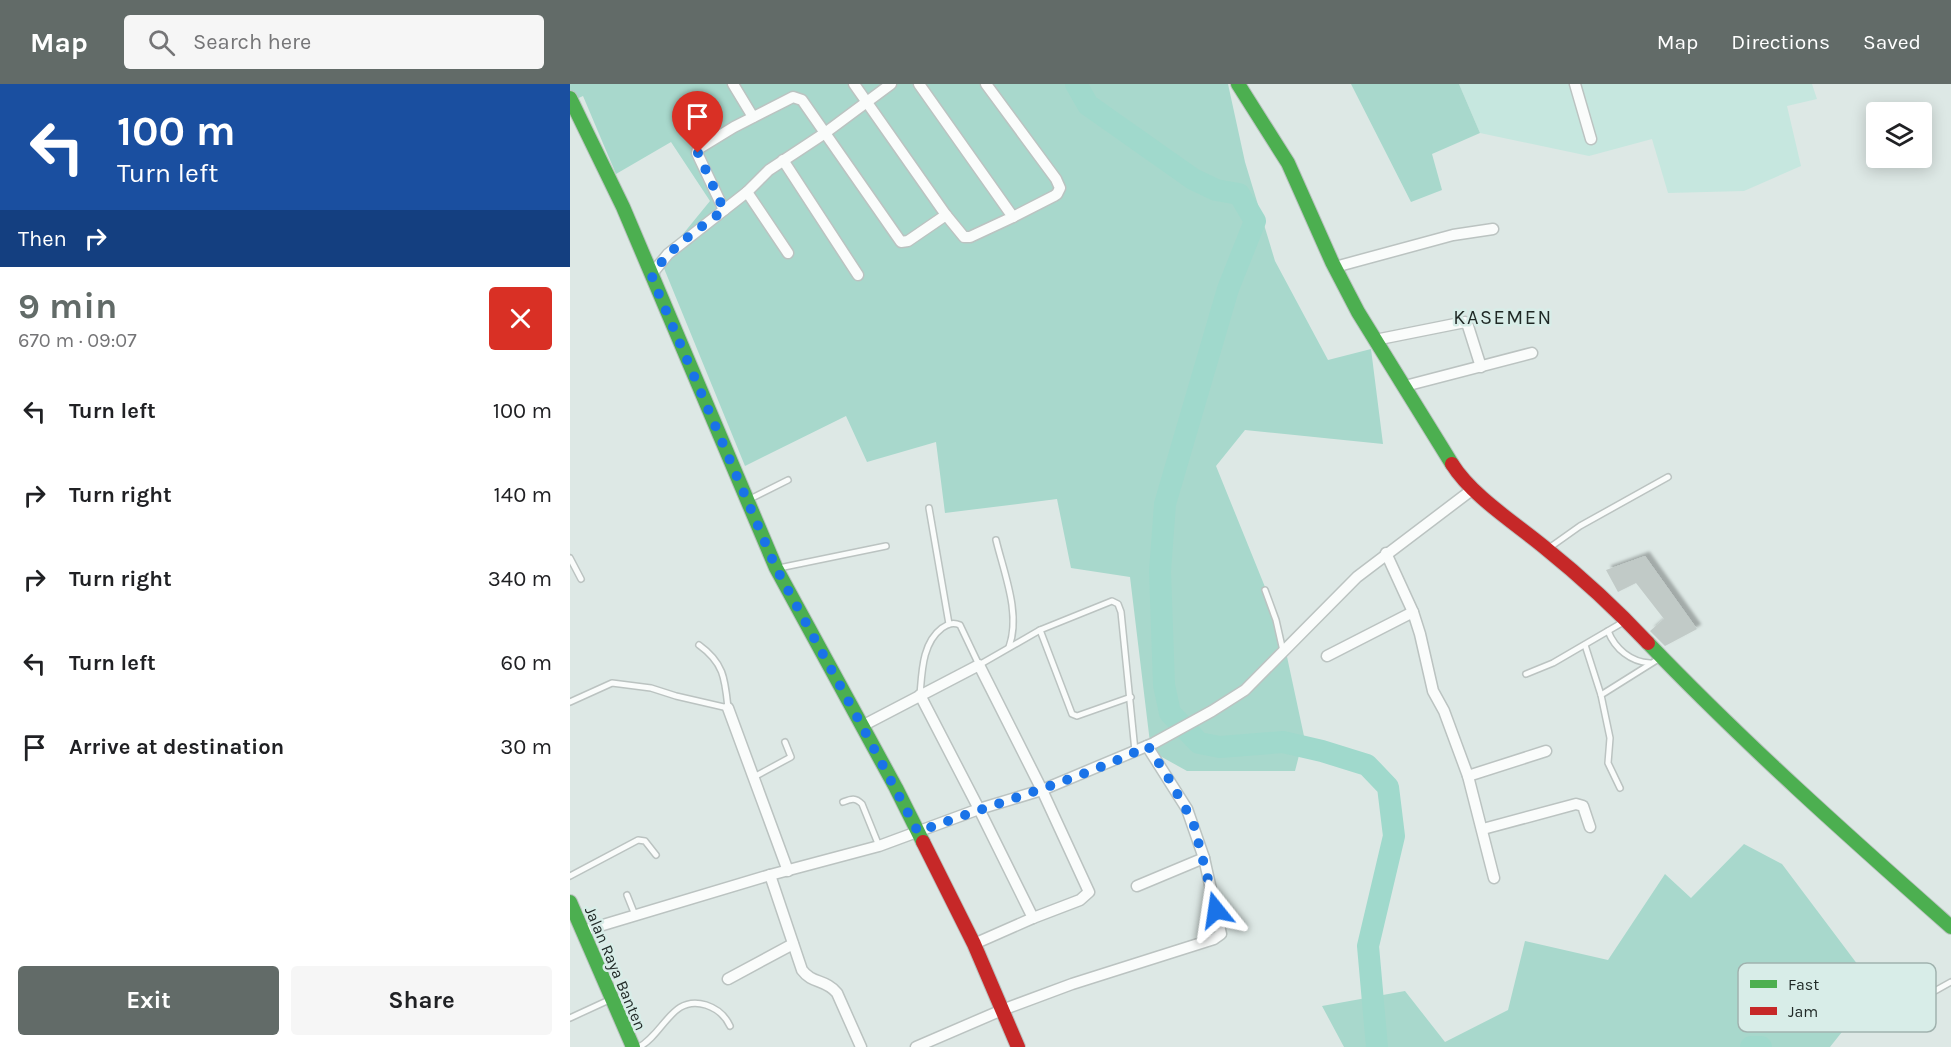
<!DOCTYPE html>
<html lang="en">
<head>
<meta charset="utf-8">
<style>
  body { margin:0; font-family:Karla,sans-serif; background:#f6f6f6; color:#202124; height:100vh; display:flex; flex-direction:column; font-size:22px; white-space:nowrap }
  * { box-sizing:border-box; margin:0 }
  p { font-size:20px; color:#757577 }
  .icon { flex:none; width:33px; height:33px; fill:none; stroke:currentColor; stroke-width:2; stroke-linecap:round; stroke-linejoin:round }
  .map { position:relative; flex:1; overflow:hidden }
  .drawer { display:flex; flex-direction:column; background:#fff; width:570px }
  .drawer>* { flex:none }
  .guide { background:#1a4fa0; color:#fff; overflow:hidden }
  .controls { position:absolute; left:1296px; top:18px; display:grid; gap:12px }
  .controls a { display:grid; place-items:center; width:66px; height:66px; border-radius:6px; background:#fff; box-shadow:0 3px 15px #0003; font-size:30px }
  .pin { position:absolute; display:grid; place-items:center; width:51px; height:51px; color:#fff; margin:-62px -26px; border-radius:50% 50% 50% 0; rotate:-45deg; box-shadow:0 0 6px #0007 }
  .pin .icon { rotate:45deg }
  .me { position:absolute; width:66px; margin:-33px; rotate:345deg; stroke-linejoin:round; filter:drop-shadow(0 0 4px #0008) }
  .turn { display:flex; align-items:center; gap:21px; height:126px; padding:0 18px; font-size:27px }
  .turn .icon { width:78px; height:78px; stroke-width:2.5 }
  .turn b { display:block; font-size:42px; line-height:51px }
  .then { display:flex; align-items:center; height:57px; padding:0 18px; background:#0003; gap:12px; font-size:22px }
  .round { display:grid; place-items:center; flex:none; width:63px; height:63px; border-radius:6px; background:#f6f6f6 }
  .summary { display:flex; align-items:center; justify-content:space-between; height:102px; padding:0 18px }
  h1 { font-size:36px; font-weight:700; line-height:45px; color:#626b68 }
  .primary-button { display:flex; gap:12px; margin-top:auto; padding:12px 18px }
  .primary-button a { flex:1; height:69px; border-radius:6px; background:#626b68; color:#fff; font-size:24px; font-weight:700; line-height:69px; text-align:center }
  .primary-button a+a { background:#f6f6f6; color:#202124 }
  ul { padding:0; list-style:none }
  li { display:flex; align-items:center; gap:18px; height:84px; padding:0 18px }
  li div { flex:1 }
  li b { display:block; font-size:22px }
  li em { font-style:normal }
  header { display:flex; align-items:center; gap:36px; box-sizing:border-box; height:84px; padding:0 30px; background:#626b68; color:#fff }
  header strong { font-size:28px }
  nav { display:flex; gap:33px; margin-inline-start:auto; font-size:21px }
  .search { width:420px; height:54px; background:#f6f6f6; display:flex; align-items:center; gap:15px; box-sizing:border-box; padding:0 21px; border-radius:6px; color:#757577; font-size:22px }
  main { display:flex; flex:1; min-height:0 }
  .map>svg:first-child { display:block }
</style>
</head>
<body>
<header>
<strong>Map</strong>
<div class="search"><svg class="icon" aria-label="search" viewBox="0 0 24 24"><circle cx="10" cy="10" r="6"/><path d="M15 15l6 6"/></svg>Search here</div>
<nav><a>Map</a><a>Directions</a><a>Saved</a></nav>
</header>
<main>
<section class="drawer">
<div class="guide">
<div class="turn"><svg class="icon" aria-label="left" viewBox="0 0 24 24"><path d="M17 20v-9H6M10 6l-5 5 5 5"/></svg><div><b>100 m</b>Turn left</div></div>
<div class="then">Then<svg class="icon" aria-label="right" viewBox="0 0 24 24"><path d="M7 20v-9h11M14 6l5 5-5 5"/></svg></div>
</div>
<div class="summary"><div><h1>9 min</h1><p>670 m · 09:07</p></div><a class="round" style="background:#d93025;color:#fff"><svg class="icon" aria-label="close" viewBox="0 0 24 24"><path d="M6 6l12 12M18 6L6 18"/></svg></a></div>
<ul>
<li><svg class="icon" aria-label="left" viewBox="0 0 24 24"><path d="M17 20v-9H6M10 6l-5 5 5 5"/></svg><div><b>Turn left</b></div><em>100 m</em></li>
<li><svg class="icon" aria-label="right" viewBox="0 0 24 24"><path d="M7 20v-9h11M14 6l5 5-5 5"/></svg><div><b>Turn right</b></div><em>140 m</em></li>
<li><svg class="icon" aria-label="right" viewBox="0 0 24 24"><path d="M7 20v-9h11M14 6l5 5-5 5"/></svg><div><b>Turn right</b></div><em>340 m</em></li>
<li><svg class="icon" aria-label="left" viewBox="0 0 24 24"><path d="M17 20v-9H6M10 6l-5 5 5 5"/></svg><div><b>Turn left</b></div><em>60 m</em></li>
<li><svg class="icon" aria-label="arrive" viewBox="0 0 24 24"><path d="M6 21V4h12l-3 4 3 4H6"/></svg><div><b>Arrive at destination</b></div><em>30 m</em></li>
</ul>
<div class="primary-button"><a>Exit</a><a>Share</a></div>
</section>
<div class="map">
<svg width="1381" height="963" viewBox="0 0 1381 963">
  <defs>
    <filter id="shadow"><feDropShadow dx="4.5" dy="-4.5" stdDeviation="1.5" flood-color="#0004"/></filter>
  </defs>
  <rect width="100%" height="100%" fill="#dde8e5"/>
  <polygon fill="#c6e7df" points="889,0 1242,0 1247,15 1217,22 1231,82 1174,107 1098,109 1082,55 1019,72 910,49"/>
  <g fill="#a8d8cc">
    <polygon points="0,0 658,0 675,78 705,177 758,276 801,265 813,360 675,346 646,382 710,540 734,652 725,687 617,687 581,667 560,493 501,484 487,415 375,429 366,358 297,378 276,332 175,382 91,177 140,117 101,58 46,90 13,12 0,18"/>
    <polygon points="781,0 889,0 910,49 862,70 872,106 841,118"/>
    <polygon points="1174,760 1212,780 1306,905 1260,963 774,963 752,922 835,907 875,958 938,926 955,857 1038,876 1095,790 1121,814"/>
  </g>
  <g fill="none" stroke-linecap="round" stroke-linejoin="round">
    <g stroke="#a0d9cc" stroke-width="22">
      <polyline points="506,0 518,21 623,95 646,106 669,110 685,137 658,205 595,420 590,487 594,601 600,629 629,659 650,663 713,658 752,667 797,681 818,703 824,752 798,862 807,963"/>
      <polyline points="1181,963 1191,963"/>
    </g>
  </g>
  <polygon fill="#c1cac7" filter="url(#shadow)" points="1075,472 1127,545 1095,562 1080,547 1094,535 1066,499 1048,508 1036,486"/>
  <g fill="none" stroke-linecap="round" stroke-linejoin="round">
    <defs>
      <g id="lane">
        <polyline points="178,416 218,396"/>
        <polyline points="359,424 379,540"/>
        <path d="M426,456C434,489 451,530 439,563"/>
        <polyline points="979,464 1010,442 1098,393"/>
        <polyline points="0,474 11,495"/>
        <polyline points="209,484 316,462"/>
        <polyline points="695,506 706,536 713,567"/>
        <polyline points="470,546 502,630 507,632 561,613"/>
        <path d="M1038,547C1045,565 1061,578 1080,579"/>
        <polyline points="1015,561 1031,611"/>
        <polyline points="956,590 983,579 1055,537"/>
        <path d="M350,611C352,588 352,559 372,544C378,540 383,538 390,541L409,581L470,546L542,517L548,520L551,528L565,667"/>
        <path d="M0,618L42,599L81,604L106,612L158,624C155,595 154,579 129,561"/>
        <polyline points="184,693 221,673 215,658"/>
        <polyline points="1050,704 1038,679 1040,654 1031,611 1090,574"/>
        <path d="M273,718C281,715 285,713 292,720L309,762"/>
        <polyline points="0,792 68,756 75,757 86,771"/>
        <polyline points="57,811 65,831"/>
        <polyline points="1354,913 1381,898"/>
        <polyline points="0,934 39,916"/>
        <path d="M69,963C94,950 102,910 136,921C148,925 155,931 160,942"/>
      </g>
      <g id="street">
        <polyline points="163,0 183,33"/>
        <polyline points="284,0 376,131 394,153 400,153 443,133 349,0"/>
        <polyline points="416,0 486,95 490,104 487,110 484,112 443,133"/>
        <polyline points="1005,0 1021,55"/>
        <polyline points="213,76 288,191"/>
        <polyline points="177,108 218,169"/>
        <polyline points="154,126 127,69 128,65 164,43 223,13 232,16 331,158 338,157 376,131"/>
        <polyline points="765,183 883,151 923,145"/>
        <polyline points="82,194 85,186 98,170 177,108 199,86 255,49 321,0"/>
        <polyline points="805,256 895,238 898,242 911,283"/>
        <polyline points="835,302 962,269"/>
        <polyline points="816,469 843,528 850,550 863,607 874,627 898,692 924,794"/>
        <polyline points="757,572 843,528"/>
        <polyline points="350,611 409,725 463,834"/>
        <polyline points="158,624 218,787"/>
        <polyline points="292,642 409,581 472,706 519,808 510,816 463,834 404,860"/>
        <polyline points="577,662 617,725 634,774"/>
        <polyline points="898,692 976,667"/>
        <polyline points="913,745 1006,720 1013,722 1020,743"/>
        <path d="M200,791L232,886C242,900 256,895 267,909L291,963"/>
        <polyline points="13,847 200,791 309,762 409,725 472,706 584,659 642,627 675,606 787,493 903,405"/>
        <polyline points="158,895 223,860"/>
        <polyline points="346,963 432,926 502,900 644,855 651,850 634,774 567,802"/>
      </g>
      <g id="fast">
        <polyline points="668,0 718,79 762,178 788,228 882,380"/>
        <polyline points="0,14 53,123 206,484 326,704 353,758"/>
        <path d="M1078,559C1174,659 1277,751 1381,843"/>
        <polyline points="0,818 63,963"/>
      </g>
      <g id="jam">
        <path d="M882,380C902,412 945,439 974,463C1010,492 1046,525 1078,559"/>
        <polyline points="353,758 404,860 448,963"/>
      </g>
    </defs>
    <use href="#lane" stroke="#bbc3c1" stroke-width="8"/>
    <use href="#street" stroke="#bbc3c1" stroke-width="13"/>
    <use href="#fast" stroke="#bbc3c1" stroke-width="16"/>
    <use href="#jam" stroke="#bbc3c1" stroke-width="16"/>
    <use href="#lane" stroke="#fafcfb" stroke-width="5"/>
    <use href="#street" stroke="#fafcfb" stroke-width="10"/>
    <use href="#fast" stroke="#4caf50" stroke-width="14"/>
    <use href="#jam" stroke="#c62828" stroke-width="14"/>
  </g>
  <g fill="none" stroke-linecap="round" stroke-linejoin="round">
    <path stroke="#1a73e8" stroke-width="10" stroke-dasharray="0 18" d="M128,69L154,126C131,144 93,167 82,194L206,484L292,642L348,748C424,719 504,698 578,662L599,695L623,738L646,826"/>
  </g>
  <g text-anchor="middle" stroke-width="5" stroke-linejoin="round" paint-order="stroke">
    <g font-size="16" fill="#1f2825" stroke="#d8ede8">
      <text transform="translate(46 884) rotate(67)" y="6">Jalan Raya Banten</text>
    </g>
    <g font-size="20" letter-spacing="1.5" fill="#1f2825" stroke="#d8ede8">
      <text x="933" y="240">KASEMEN</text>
    </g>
  </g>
  <rect x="1168" y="879" width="198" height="69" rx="9" fill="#d8ede8" stroke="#a0b2ae" stroke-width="1.5"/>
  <rect x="1180" y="896" width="27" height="8" fill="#4caf50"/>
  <rect x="1180" y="923" width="27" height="8" fill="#c62828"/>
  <g font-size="16" fill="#1f2825">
    <text x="1218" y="906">Fast</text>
    <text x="1218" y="933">Jam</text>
  </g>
</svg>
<div class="controls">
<a><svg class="icon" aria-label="layers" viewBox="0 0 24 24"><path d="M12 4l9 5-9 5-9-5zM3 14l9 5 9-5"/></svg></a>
</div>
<div class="pin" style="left:128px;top:69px;background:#d93025"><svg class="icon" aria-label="arrive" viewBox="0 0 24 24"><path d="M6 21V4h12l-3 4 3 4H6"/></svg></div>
<svg class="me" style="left:646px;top:826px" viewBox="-20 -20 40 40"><path d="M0-17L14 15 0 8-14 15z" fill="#1a73e8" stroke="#fff" stroke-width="4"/></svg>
</div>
</main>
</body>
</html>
